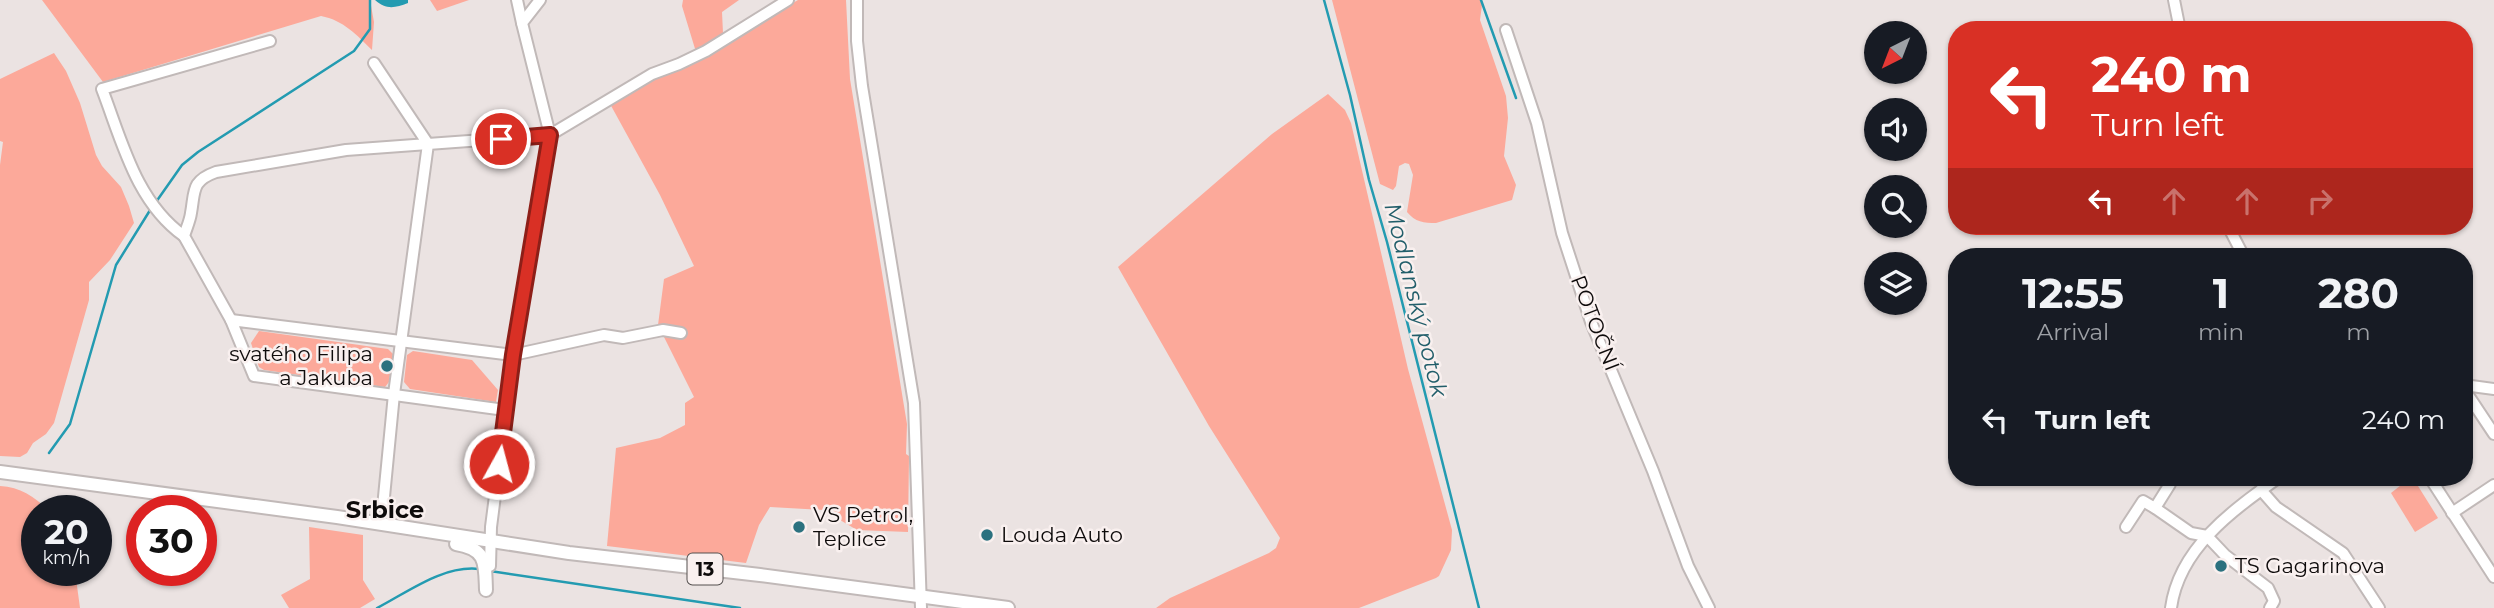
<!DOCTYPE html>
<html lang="en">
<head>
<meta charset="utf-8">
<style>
  body { margin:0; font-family:Montserrat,sans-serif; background:#242831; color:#f1f3f6; height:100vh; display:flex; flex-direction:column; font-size:26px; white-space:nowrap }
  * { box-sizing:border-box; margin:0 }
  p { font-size:23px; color:#9ea1a6 }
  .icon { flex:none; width:38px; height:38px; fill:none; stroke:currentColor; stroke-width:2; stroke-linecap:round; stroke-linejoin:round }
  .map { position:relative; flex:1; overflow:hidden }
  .panel { position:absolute; left:1948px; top:248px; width:525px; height:238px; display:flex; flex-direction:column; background:#171b24; border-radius:28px; box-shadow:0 2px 5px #0004 }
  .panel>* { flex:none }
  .hud { position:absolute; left:1948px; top:21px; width:525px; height:214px; border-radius:28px; box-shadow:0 2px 5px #0004; background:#d93025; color:#fff; overflow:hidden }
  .needle { width:46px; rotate:222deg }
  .buttons { position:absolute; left:1864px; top:21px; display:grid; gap:14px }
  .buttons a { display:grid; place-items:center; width:63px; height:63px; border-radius:50%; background:#171b24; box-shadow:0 2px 5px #0004; font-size:35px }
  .speed { position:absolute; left:21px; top:495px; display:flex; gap:14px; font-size:35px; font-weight:700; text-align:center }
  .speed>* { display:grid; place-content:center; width:91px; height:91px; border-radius:50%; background:#171b24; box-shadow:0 2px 5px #0004; line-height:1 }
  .speed small { font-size:18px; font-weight:400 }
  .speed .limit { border:10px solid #d22; background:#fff; color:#111 }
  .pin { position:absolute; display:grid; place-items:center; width:60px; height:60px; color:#fff; margin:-30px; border:4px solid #fff; border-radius:50%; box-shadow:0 2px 7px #0007 }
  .me { position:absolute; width:77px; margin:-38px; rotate:7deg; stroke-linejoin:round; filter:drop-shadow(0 0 5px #0008) }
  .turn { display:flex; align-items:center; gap:24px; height:147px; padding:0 28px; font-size:32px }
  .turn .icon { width:91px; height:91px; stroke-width:2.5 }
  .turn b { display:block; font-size:49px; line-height:60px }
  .lanes { display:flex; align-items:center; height:66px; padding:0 28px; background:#0003; justify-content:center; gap:35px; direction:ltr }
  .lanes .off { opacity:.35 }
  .eta { display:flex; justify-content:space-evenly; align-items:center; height:119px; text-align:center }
  .eta b { font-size:42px; font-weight:700; line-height:49px }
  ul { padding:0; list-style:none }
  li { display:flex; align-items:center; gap:21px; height:105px; padding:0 28px }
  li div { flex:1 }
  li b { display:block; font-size:26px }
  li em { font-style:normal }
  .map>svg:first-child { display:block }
</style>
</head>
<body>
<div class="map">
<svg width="2494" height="608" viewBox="0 0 2494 608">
  <rect width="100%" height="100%" fill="#ebe3e2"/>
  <g fill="#fca99a">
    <path d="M42,0H370L374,22L372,50C357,35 343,20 321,16L103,82Z"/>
    <polygon points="430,0 469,0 437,11"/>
    <polygon points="683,0 739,0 722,12 723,33 696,52 682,6"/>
    <polygon points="798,0 846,0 850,79 907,424 906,454 909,456 908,532 857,530 823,510 770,507 759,525 746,563 607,546 616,448 660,438 685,425 685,403 694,397 658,325 664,279 694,266 660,195 609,102 654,78 678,70"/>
    <path d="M1332,0H1480L1482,5L1480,20L1506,96L1508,118L1504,156L1516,185L1512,200L1436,223C1424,223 1415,222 1407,212L1413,175L1409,164L1405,163L1399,166L1396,186L1393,190L1380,184Z"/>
    <polygon points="54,53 66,71 80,103 96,155 102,166 121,187 129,206 134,223 110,260 89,282 89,300 54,423 46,434 33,443 27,453 20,457 0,456 0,165 3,142 0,141 0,79"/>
    <polygon points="1328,94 1345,110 1351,123 1408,369 1452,530 1451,550 1439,576 1436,578 1359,608 1156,608 1170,598 1269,553 1276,548 1280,538 1209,426 1118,267 1272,134"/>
    <polygon points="259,331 388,349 393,354 389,382 385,387 264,370 259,367 251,343"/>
    <polygon points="413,351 472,360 498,390 496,402 410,389 404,382 407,355"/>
    <polygon points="2410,478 2413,478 2438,518 2415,532 2391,493"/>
    <path d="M0,486C21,487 34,497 50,511H37V570L75,571L80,608H0Z"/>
    <polygon points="309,527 363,535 363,580 375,599 360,608 289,608 281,595 310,579"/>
  </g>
  <path fill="#239bb1" d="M375,0H408V3C395,8 386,10 375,0Z"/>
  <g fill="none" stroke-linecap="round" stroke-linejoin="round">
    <g stroke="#239bb1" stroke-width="2.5">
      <polyline points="1324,0 1350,95 1369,180 1387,242 1479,608"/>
      <polyline points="1481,0 1516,98"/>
      <polyline points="156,202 182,165 198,152 354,51 370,29 370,0"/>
      <polyline points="49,453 70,424 116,265 152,207"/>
      <polyline points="490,571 740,608"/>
      <path d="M377,608C408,592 443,565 479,569"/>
    </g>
    <defs>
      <g id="minor">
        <polyline points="517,0 522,23"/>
        <polyline points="857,0 857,41 862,86 914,403 921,608"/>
        <polyline points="2174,0 2180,30"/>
        <polyline points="1506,30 1537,123 1562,233 1591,322 1653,471 1688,566 1709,608"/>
        <polyline points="2228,226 2244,257"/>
        <path d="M184,236C136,202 122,141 102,89L270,41"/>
        <path d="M231,320L184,236C186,229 190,221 191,213C195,191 191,181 216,172L346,150L428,144L374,63"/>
        <polyline points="2464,385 2494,389"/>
        <polyline points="2464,389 2494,434"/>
        <polyline points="505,410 254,376 231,320 513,355 604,335 623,338 663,330 681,333"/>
        <polyline points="2430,478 2494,577"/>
        <polyline points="2170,484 2155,508 2191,533 2207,536 2225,555 2268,588 2274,601 2270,608"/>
        <polyline points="2261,490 2276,507 2343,553 2379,608"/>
        <polyline points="383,507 394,394 428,144 550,135 652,74 679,64 706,51 788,0"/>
        <polyline points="2452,513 2494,485"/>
        <polyline points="2126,527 2143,501 2155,508"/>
        <polyline points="490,566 491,527 513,355 550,135 522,23 540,0"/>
        <path d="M2171,608C2179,548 2233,510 2278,478"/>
      </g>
      <g id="major">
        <polyline points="0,472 337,517 569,553 760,575 1008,608"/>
        <path d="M456,544C487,549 485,563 486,590"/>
      </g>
    </defs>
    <use href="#minor" stroke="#c1b9b8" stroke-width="14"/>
    <use href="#major" stroke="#c1b9b8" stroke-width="16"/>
    <use href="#minor" stroke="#fff" stroke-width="10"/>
    <use href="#major" stroke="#fff" stroke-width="12"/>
  </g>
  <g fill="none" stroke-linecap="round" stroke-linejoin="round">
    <defs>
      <polyline id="route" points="499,464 513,355 550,135 501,139"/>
    </defs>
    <use href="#route" stroke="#8d1f18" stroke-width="18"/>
    <use href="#route" stroke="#d93025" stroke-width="12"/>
  </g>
  <g fill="#2b717f" stroke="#f9f0ef" stroke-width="2.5">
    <circle cx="387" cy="366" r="7"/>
    <circle cx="799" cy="527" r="7"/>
    <circle cx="987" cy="535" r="7"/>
    <circle cx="2221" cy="566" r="7"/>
  </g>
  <g text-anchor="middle" stroke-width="5" stroke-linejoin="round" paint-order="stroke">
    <rect fill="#f9f0ef" stroke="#54504f" stroke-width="2" x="687.5" y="553.5" width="35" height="31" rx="5"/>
    <g font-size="19" font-weight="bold" fill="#0e0b0b">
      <text x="705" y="576">13</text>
    </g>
    <g font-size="21" fill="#0e0b0b" stroke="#f9f0ef">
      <text transform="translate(1595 323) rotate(69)" y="7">POTOČNÍ</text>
    </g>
    <g font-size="21" fill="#0e0b0b" stroke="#f9f0ef" text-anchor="start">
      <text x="373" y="361" text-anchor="end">svatého Filipa<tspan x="373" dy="24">a Jakuba</tspan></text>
      <text x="813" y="522">VS Petrol,<tspan x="813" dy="24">Teplice</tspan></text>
      <text x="1001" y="542">Louda Auto</text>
      <text x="2235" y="573">TS Gagarinova</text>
    </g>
    <g font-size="23" font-style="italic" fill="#225e6a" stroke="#f9f0ef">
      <text transform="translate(1416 300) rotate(76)" y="8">Modlanský potok</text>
    </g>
    <g font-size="24" font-weight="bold" fill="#0e0b0b" stroke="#f9f0ef">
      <text x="385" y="518">Srbice</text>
    </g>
  </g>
</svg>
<div class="buttons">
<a><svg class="needle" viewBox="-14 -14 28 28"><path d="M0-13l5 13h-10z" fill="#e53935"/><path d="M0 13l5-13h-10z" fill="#9ea1a6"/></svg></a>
<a><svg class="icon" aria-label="sound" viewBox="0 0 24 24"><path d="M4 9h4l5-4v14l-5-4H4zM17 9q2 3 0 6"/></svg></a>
<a><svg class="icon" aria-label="search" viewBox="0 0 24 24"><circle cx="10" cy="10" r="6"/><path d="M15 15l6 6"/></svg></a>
<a><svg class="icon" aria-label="layers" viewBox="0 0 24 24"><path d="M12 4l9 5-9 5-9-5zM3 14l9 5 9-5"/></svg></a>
</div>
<div class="speed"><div>20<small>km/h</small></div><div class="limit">30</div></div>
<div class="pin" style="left:501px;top:139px;background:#d93025"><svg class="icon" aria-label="arrive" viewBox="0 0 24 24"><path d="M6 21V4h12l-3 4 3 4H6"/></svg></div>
<svg class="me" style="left:499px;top:464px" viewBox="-20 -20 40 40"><circle r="17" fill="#d93025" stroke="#fff" stroke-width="3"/><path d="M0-11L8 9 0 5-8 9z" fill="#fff"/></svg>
<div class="hud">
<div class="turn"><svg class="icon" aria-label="left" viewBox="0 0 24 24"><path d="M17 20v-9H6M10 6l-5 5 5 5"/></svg><div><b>240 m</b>Turn left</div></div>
<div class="lanes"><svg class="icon" aria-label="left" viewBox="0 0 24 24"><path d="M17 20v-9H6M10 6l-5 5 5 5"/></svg><svg class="icon off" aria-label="ahead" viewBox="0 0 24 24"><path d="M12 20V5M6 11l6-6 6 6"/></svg><svg class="icon off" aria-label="ahead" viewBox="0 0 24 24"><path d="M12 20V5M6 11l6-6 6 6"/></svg><svg class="icon off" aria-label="right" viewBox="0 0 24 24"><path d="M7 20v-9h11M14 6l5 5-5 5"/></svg></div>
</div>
<section class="panel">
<div class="eta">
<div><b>12:55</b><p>Arrival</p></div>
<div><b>1</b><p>min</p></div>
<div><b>280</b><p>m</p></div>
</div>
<ul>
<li><svg class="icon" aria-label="left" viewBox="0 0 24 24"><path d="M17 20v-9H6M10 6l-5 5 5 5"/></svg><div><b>Turn left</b></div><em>240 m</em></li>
</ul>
</section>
</div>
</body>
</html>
